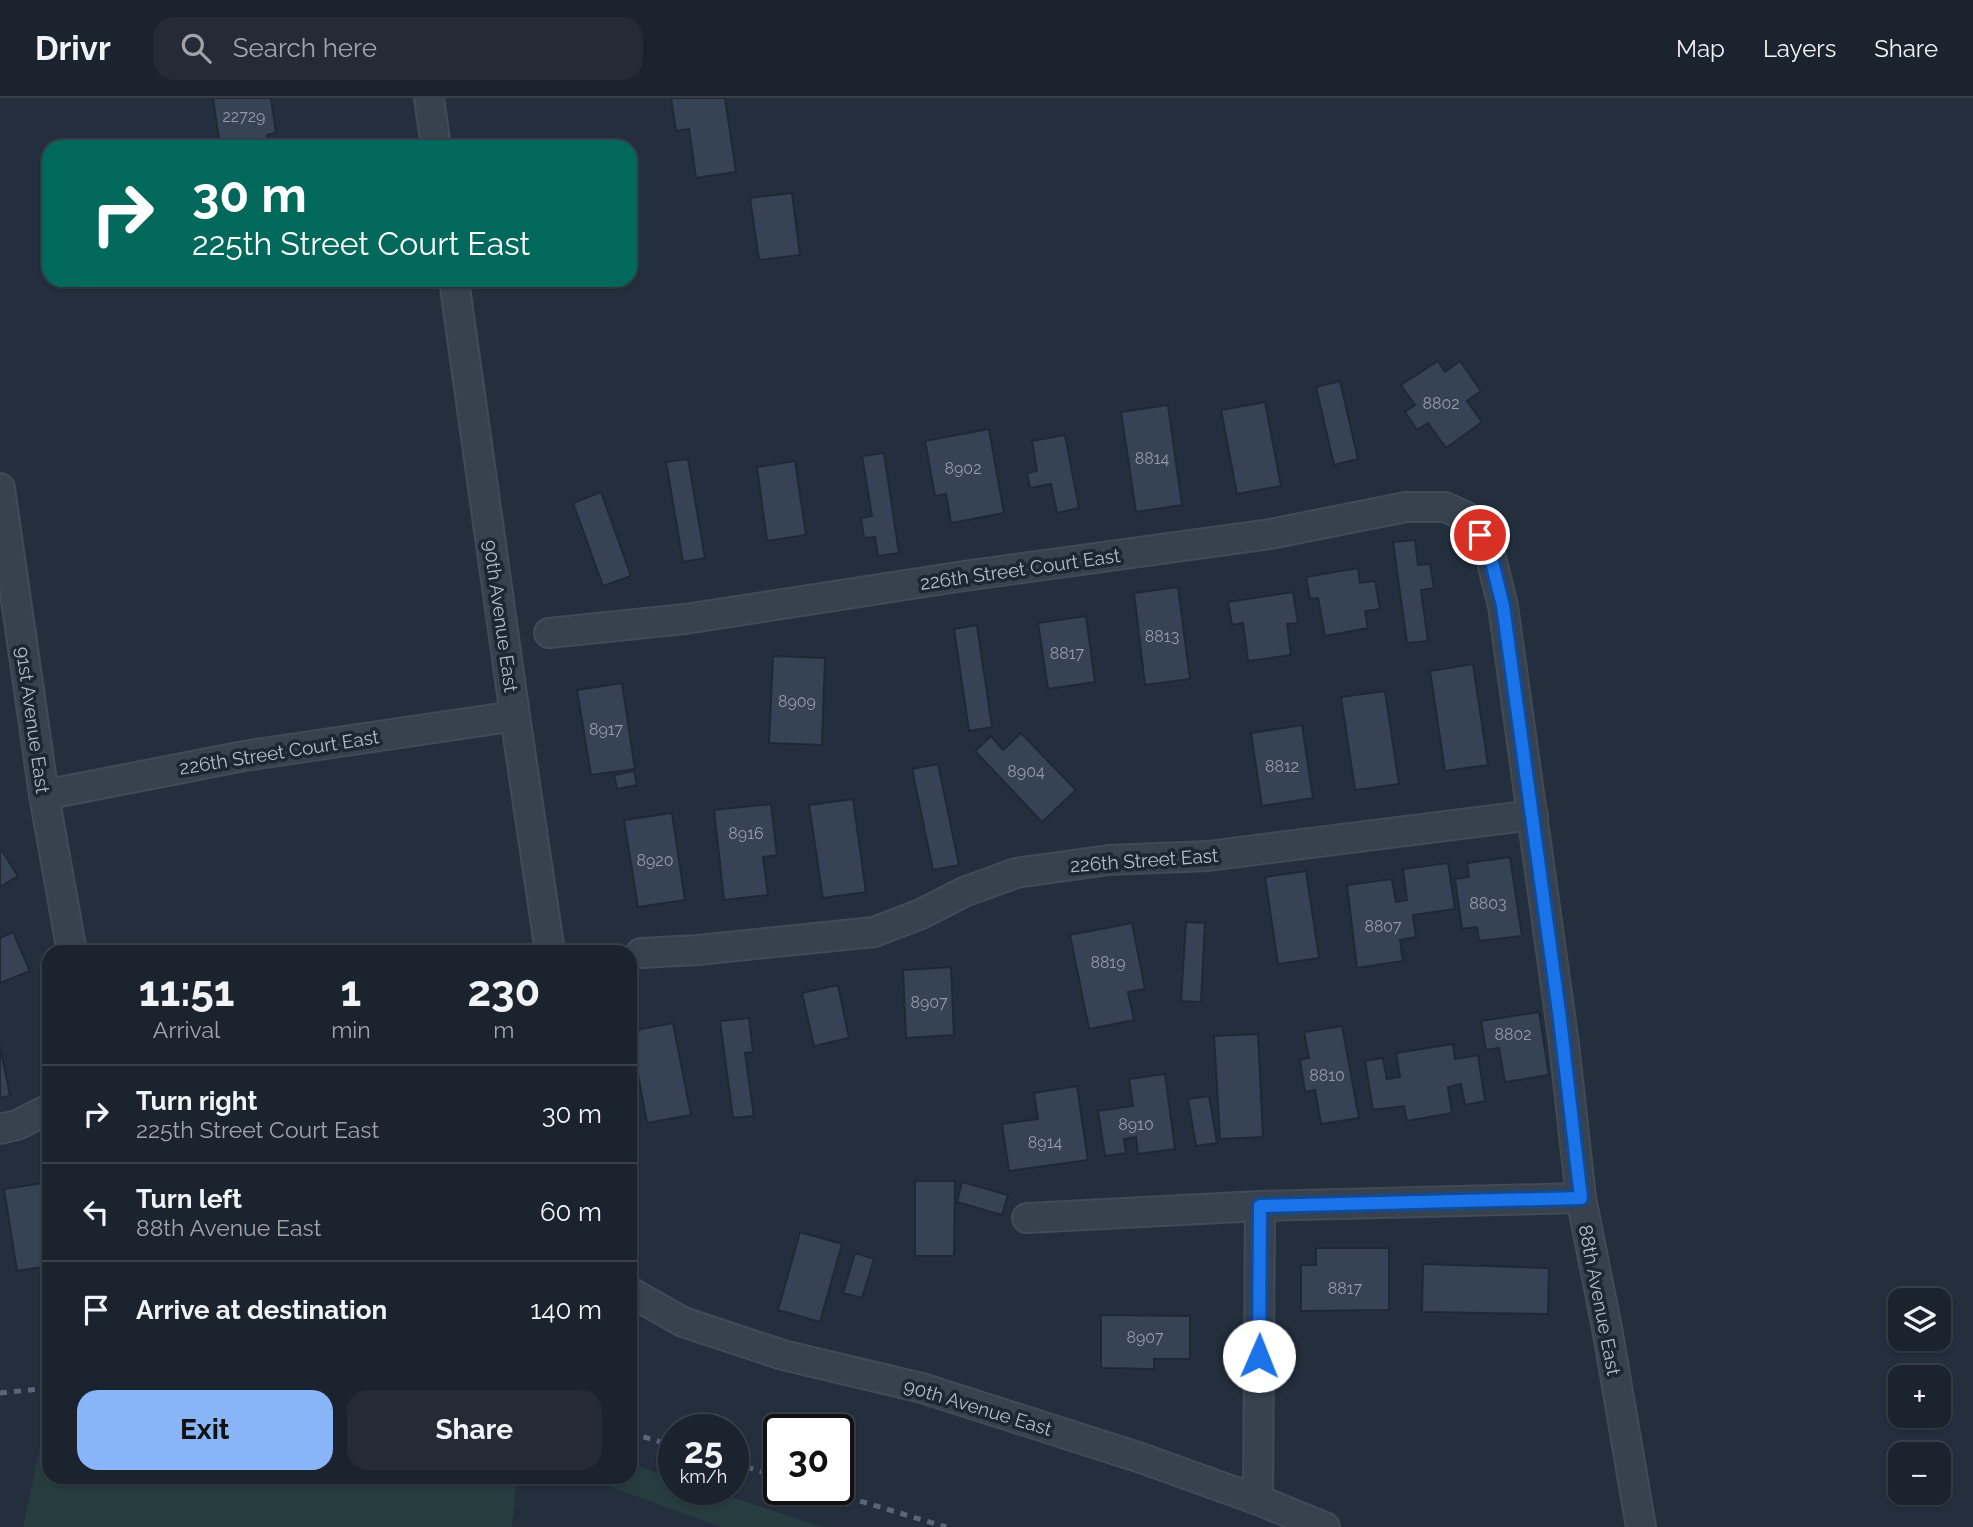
<!DOCTYPE html>
<html lang="en">
<head>
<meta charset="utf-8">
<style>
  body { margin:0; font-family:Raleway,sans-serif; background:#242b36; color:#f1f3f6; height:100vh; display:flex; flex-direction:column; font-size:26px; white-space:nowrap }
  * { box-sizing:border-box; margin:0 }
  p { font-size:23px; color:#a0a4aa }
  .icon { flex:none; width:38px; height:38px; fill:none; stroke:currentColor; stroke-width:2; stroke-linecap:round; stroke-linejoin:round }
  .map { position:relative; flex:1; overflow:hidden }
  .drawer { position:absolute; left:42px; top:847px; width:595px; height:539px; display:flex; flex-direction:column; background:#1b232e; border-radius:21px; box-shadow:0 2px 5px #0004,0 0 0 2px #39404a }
  .drawer>* { flex:none }
  .banner { position:absolute; left:42px; top:42px; width:595px; height:147px; border-radius:21px; box-shadow:0 2px 5px #0004,0 0 0 2px #39404a; background:#00695c; color:#fff; overflow:hidden }
  .buttons { position:absolute; left:1888px; top:1190px; display:grid; gap:14px }
  .buttons a { display:grid; place-items:center; width:63px; height:63px; border-radius:14px; background:#1b232e; box-shadow:0 2px 5px #0004,0 0 0 2px #39404a; font-size:35px }
  .speed { position:absolute; left:658px; top:1316px; display:flex; gap:14px; font-size:35px; font-weight:700; text-align:center }
  .speed>* { display:grid; place-content:center; width:91px; height:91px; border-radius:50%; background:#1b232e; box-shadow:0 2px 5px #0004,0 0 0 2px #39404a; line-height:1 }
  .speed small { font-size:18px; font-weight:400 }
  .speed .limit { border:4px solid #111; border-radius:10px; background:#fff; color:#111 }
  .pin { position:absolute; display:grid; place-items:center; width:60px; height:60px; color:#fff; margin:-30px; border:4px solid #fff; border-radius:50%; box-shadow:0 2px 7px #0007 }
  .me { position:absolute; width:77px; margin:-38px; rotate:1deg; stroke-linejoin:round; filter:drop-shadow(0 0 5px #0008) }
  .turn { display:flex; align-items:center; gap:24px; height:147px; padding:0 35px; font-size:32px }
  .turn .icon { width:91px; height:91px; stroke-width:2.5 }
  .turn b { display:block; font-size:49px; line-height:60px }
  .eta { display:flex; justify-content:space-evenly; align-items:center; height:119px; text-align:center }
  .eta b { font-size:42px; font-weight:700; line-height:49px }
  .primary-button { display:flex; gap:14px; margin-top:auto; padding:14px 35px }
  .primary-button a { flex:1; height:80px; border-radius:21px; background:#8ab4f8; color:#111; font-size:28px; font-weight:700; line-height:80px; text-align:center }
  .primary-button a+a { background:#242b36; color:#f1f3f6 }
  ul { padding:0; list-style:none }
  li { display:flex; align-items:center; gap:21px; height:98px; padding:0 35px; border-top:2px solid #39404a }
  li div { flex:1 }
  li b { display:block; font-size:26px }
  li em { font-style:normal }
  header { display:flex; align-items:center; gap:42px; box-sizing:border-box; height:98px; padding:0 35px; background:#1b232e; border-bottom:2px solid #39404a }
  header strong { font-size:33px }
  nav { display:flex; gap:38px; margin-inline-start:auto; font-size:24px }
  .search { width:490px; height:63px; background:#242b36; display:flex; align-items:center; gap:18px; box-sizing:border-box; padding:0 24px; border-radius:21px; color:#a0a4aa; font-size:26px }
  .map>svg:first-child { display:block }
</style>
</head>
<body>
<header>
<strong>Drivr</strong>
<div class="search"><svg class="icon" aria-label="search" viewBox="0 0 24 24"><circle cx="10" cy="10" r="6"/><path d="M15 15l6 6"/></svg>Search here</div>
<nav><a>Map</a><a>Layers</a><a>Share</a></nav>
</header>
<div class="map">
<svg width="1973" height="1429" viewBox="0 0 1973 1429">
  <rect width="100%" height="100%" fill="#242f3e"/>
  <g fill="#263c3f">
    <polygon points="46,1322 49,1322 49,1379 517,1379 512,1429 23,1429"/>
    <polygon points="630,1366 674,1380 674,1391 707,1391 823,1429 721,1429 586,1380 559,1379 630,1379"/>
  </g>
  <g fill="#364354" stroke="#1f2835" stroke-width="2">
    <polygon points="213,0 271,0 276,35 267,37 269,49 220,49"/>
    <polygon points="671,0 725,0 736,74 696,80 689,31 676,33"/>
    <polygon points="792,95 800,157 759,162 750,100"/>
    <polygon points="1438,263 1445,274 1460,263 1481,293 1467,303 1482,324 1446,350 1428,325 1417,332 1405,314 1415,307 1401,287"/>
    <polygon points="1340,283 1358,361 1334,367 1316,289"/>
    <polygon points="1265,304 1281,388 1237,396 1221,312"/>
    <polygon points="1168,307 1182,407 1136,414 1121,314"/>
    <polygon points="989,331 1004,415 951,425 946,396 935,398 925,343"/>
    <polygon points="1065,337 1079,410 1057,415 1051,386 1030,390 1027,375 1037,373 1032,343"/>
    <polygon points="884,355 899,455 878,458 875,439 864,440 861,420 872,418 862,358"/>
    <polygon points="688,361 705,460 683,464 666,364"/>
    <polygon points="795,363 806,437 767,443 757,369"/>
    <polygon points="601,394 631,478 603,488 573,405"/>
    <polygon points="1415,442 1418,467 1430,466 1434,490 1421,492 1428,543 1407,545 1393,444"/>
    <polygon points="1358,470 1360,485 1375,483 1380,511 1365,513 1368,530 1325,538 1318,500 1310,501 1306,479"/>
    <polygon points="1178,489 1190,581 1145,587 1134,495"/>
    <polygon points="1293,494 1298,525 1287,526 1291,557 1248,563 1243,525 1232,527 1228,504"/>
    <polygon points="1086,518 1095,584 1048,591 1038,525"/>
    <polygon points="977,527 992,629 969,633 954,531"/>
    <polygon points="773,558 825,560 822,647 769,645"/>
    <polygon points="1473,566 1488,667 1445,673 1430,573"/>
    <polygon points="622,585 635,671 591,677 577,592"/>
    <polygon points="1385,593 1399,686 1355,692 1341,599"/>
    <polygon points="1302,627 1313,700 1262,708 1251,635"/>
    <polygon points="1021,635 1076,692 1042,724 975,653 991,638 1003,652"/>
    <polygon points="938,666 959,767 933,772 912,671"/>
    <polygon points="634,673 637,687 617,691 614,677"/>
    <polygon points="853,701 866,794 823,800 809,707"/>
    <polygon points="771,706 777,757 763,759 768,797 724,802 714,712"/>
    <polygon points="672,715 685,802 638,809 624,722"/>
    <polygon points="0,750 18,778 0,789"/>
    <polygon points="1510,759 1522,838 1479,843 1477,829 1462,831 1455,781 1469,779 1467,765"/>
    <polygon points="1448,765 1455,811 1413,817 1416,839 1400,842 1403,863 1357,870 1347,787 1392,781 1396,804 1407,802 1403,771"/>
    <polygon points="1306,773 1319,860 1278,866 1265,779"/>
    <polygon points="1186,824 1205,825 1201,904 1181,903"/>
    <polygon points="1132,825 1145,891 1128,894 1134,922 1089,931 1070,837"/>
    <polygon points="13,834 30,873 0,885 0,840"/>
    <polygon points="951,869 954,937 906,940 903,872"/>
    <polygon points="838,887 849,940 814,948 802,895"/>
    <polygon points="1539,914 1549,977 1505,984 1499,950 1486,952 1481,923"/>
    <polygon points="749,920 753,954 745,955 754,1018 733,1020 720,923"/>
    <polygon points="673,925 691,1017 647,1025 630,933"/>
    <polygon points="1342,928 1359,1020 1321,1026 1315,992 1305,994 1300,962 1309,960 1304,934"/>
    <polygon points="1258,936 1263,1039 1220,1041 1214,938"/>
    <polygon points="1453,946 1455,961 1478,957 1485,1003 1465,1007 1461,986 1448,989 1452,1015 1407,1023 1404,1008 1373,1012 1365,963 1383,960 1387,981 1400,979 1396,955"/>
    <polygon points="0,948 10,998 0,1000"/>
    <polygon points="1165,976 1175,1051 1138,1056 1136,1039 1124,1041 1126,1055 1105,1058 1098,1013 1133,1008 1129,981"/>
    <polygon points="1077,988 1088,1062 1009,1073 1002,1026 1038,1021 1034,995"/>
    <polygon points="1209,998 1217,1045 1196,1048 1188,1001"/>
    <polygon points="915,1083 955,1083 954,1158 915,1158"/>
    <polygon points="49,1084 49,1168 17,1173 4,1091"/>
    <polygon points="962,1084 1008,1097 1002,1117 957,1104"/>
    <polygon points="800,1134 842,1146 820,1224 778,1212"/>
    <polygon points="1316,1150 1389,1150 1389,1212 1301,1213 1301,1167 1316,1167"/>
    <polygon points="855,1155 874,1161 862,1200 843,1195"/>
    <polygon points="1423,1166 1549,1170 1548,1216 1422,1214"/>
    <polygon points="1101,1217 1190,1218 1190,1261 1154,1261 1154,1271 1101,1270"/>
  </g>
  <g fill="none" stroke-linecap="round" stroke-linejoin="round">
    <defs>
      <g id="street">
        <polyline points="429,0 436,49"/>
        <polyline points="454,182 515,618 550,854"/>
        <polyline points="0,390 44,697 72,854"/>
        <polyline points="549,535 685,521 964,478 1270,436 1406,409 1445,409 1465,418 1480,437 1491,460 1503,508 1564,946 1581,1100 1607,1230 1641,1429"/>
        <polyline points="44,697 244,658 515,618"/>
        <polyline points="641,855 698,852 874,834 921,816 964,794 1016,775 1109,762 1208,758 1533,717"/>
        <polyline points="0,1031 17,1027 49,1011"/>
        <polyline points="1027,1120 1260,1108 1581,1100"/>
        <polyline points="630,1194 683,1224 783,1257 922,1290 1141,1360 1258,1402 1325,1429"/>
        <polyline points="1258,1402 1260,1108"/>
      </g>
    </defs>
    <use href="#street" stroke="#414a57" stroke-width="32"/>
    <use href="#street" stroke="#38414e" stroke-width="28"/>
    <g stroke="#5a6575" stroke-width="5" stroke-dasharray="7 7" stroke-linecap="butt">
      <polyline points="0,1295 49,1290"/>
      <polyline points="630,1335 674,1348"/>
      <polyline points="733,1365 779,1379"/>
      <polyline points="820,1391 946,1429"/>
    </g>
  </g>
  <g fill="none" stroke-linecap="round" stroke-linejoin="round">
    <defs>
      <polyline id="route" points="1259,1258 1260,1108 1581,1100 1560,921 1503,508 1491,460 1480,437"/>
    </defs>
    <use href="#route" stroke="#114b97" stroke-width="18"/>
    <use href="#route" stroke="#1a73e8" stroke-width="12"/>
  </g>
  <g text-anchor="middle" stroke-width="7" stroke-linejoin="round" paint-order="stroke">
    <g font-size="16" fill="#929caa">
      <text x="244" y="24">22729</text>
      <text x="1441" y="311">8802</text>
      <text x="1152" y="366">8814</text>
      <text x="963" y="376">8902</text>
      <text x="1162" y="544">8813</text>
      <text x="1067" y="561">8817</text>
      <text x="797" y="609">8909</text>
      <text x="606" y="637">8917</text>
      <text x="1282" y="674">8812</text>
      <text x="1026" y="679">8904</text>
      <text x="746" y="741">8916</text>
      <text x="655" y="768">8920</text>
      <text x="1488" y="811">8803</text>
      <text x="1383" y="834">8807</text>
      <text x="1108" y="870">8819</text>
      <text x="929" y="910">8907</text>
      <text x="1513" y="942">8802</text>
      <text x="1327" y="983">8810</text>
      <text x="1136" y="1032">8910</text>
      <text x="1045" y="1050">8914</text>
      <text x="1345" y="1196">8817</text>
      <text x="1145" y="1245">8907</text>
    </g>
    <g font-size="19" fill="#b4bcc9" stroke="#1d2633">
      <text transform="translate(1020 471) rotate(-8)" y="7">226th Street Court East</text>
      <text transform="translate(501 518) rotate(82)" y="7">90th Avenue East</text>
      <text transform="translate(33 622) rotate(82)" y="7">91st Avenue East</text>
      <text transform="translate(279 654) rotate(-9)" y="7">226th Street Court East</text>
      <text transform="translate(1144 762) rotate(-4)" y="7">226th Street East</text>
      <text transform="translate(1600 1202) rotate(79)" y="7">88th Avenue East</text>
      <text transform="translate(978 1309) rotate(17)" y="7">90th Avenue East</text>
    </g>
  </g>
</svg>
<div class="buttons">
<a><svg class="icon" aria-label="layers" viewBox="0 0 24 24"><path d="M12 4l9 5-9 5-9-5zM3 14l9 5 9-5"/></svg></a>
<a>+</a>
<a>−</a>
</div>
<div class="speed"><div>25<small>km/h</small></div><div class="limit">30</div></div>
<div class="pin" style="left:1480px;top:437px;background:#d93025"><svg class="icon" aria-label="arrive" viewBox="0 0 24 24"><path d="M6 21V4h12l-3 4 3 4H6"/></svg></div>
<svg class="me" style="left:1259px;top:1258px" viewBox="-20 -20 40 40"><circle r="19" fill="#fff"/><path d="M0-13L10 11 0 6-10 11z" fill="#1a73e8"/></svg>
<div class="banner">
<div class="turn"><svg class="icon" aria-label="right" viewBox="0 0 24 24"><path d="M7 20v-9h11M14 6l5 5-5 5"/></svg><div><b>30 m</b>225th Street Court East</div></div>
</div>
<section class="drawer">
<div class="eta">
<div><b>11:51</b><p>Arrival</p></div>
<div><b>1</b><p>min</p></div>
<div><b>230</b><p>m</p></div>
</div>
<ul>
<li><svg class="icon" aria-label="right" viewBox="0 0 24 24"><path d="M7 20v-9h11M14 6l5 5-5 5"/></svg><div><b>Turn right</b><p>225th Street Court East</p></div><em>30 m</em></li>
<li><svg class="icon" aria-label="left" viewBox="0 0 24 24"><path d="M17 20v-9H6M10 6l-5 5 5 5"/></svg><div><b>Turn left</b><p>88th Avenue East</p></div><em>60 m</em></li>
<li><svg class="icon" aria-label="arrive" viewBox="0 0 24 24"><path d="M6 21V4h12l-3 4 3 4H6"/></svg><div><b>Arrive at destination</b></div><em>140 m</em></li>
</ul>
<div class="primary-button"><a>Exit</a><a>Share</a></div>
</section>
</div>
</body>
</html>
